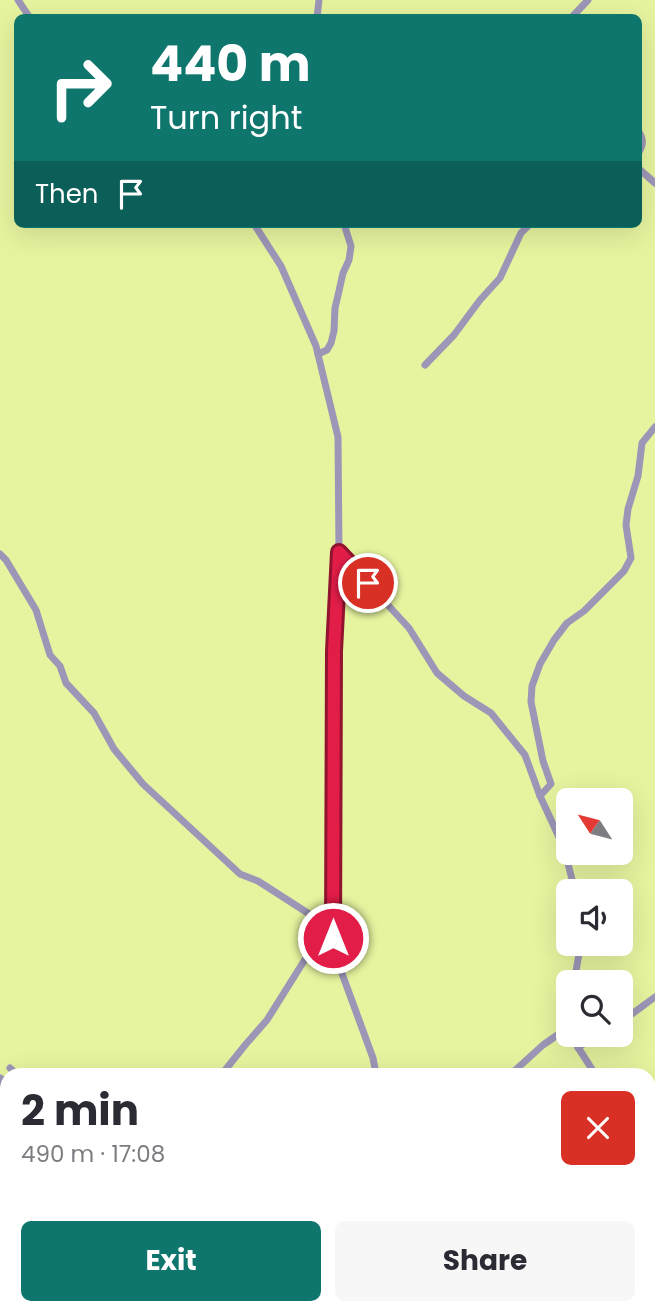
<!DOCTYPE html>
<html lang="en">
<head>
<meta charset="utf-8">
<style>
  body { margin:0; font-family:Poppins,sans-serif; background:#f7f7f7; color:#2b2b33; height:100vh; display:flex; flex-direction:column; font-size:26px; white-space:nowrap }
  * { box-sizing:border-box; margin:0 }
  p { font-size:23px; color:#7c7c81 }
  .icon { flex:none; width:38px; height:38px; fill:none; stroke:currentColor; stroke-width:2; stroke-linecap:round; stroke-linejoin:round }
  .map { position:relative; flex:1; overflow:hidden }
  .sheet { position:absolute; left:0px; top:1068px; width:656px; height:247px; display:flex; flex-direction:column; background:#fff; border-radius:21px 21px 0 0; box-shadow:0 7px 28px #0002 }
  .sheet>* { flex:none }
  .top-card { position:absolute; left:14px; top:14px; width:628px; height:214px; border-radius:10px; box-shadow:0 7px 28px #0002; background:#0f766e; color:#fff; overflow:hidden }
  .needle { width:46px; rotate:306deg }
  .buttons { position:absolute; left:556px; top:788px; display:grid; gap:14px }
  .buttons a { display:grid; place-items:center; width:77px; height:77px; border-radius:10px; background:#fff; box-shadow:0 7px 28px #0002; font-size:35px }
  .pin { position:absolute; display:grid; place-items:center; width:60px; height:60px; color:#fff; margin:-30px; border:4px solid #fff; border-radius:50%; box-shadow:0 2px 7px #0007 }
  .me { position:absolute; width:77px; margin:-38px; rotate:0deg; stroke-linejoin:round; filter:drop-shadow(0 0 5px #0008) }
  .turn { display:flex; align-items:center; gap:24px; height:147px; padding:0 21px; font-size:32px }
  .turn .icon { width:91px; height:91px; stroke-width:2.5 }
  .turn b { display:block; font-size:49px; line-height:60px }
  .then { display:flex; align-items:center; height:66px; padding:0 21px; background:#0003; gap:14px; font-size:26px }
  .round { display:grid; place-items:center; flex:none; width:74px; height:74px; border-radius:10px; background:#f7f7f7 }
  .overview { display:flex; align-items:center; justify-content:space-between; height:119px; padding:0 21px }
  h1 { font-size:42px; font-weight:700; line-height:52px }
  .button { display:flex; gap:14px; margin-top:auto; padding:14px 21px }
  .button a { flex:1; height:80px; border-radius:10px; background:#0f766e; color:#fff; font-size:28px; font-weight:700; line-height:80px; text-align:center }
  .button a+a { background:#f7f7f7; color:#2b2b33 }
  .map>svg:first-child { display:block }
</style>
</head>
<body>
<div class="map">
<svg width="655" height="1314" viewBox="0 0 655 1314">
  <rect width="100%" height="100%" fill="#e6f49f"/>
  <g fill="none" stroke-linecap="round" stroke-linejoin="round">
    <g stroke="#9e96b7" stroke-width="7">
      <polyline points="18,0 30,18"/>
      <polyline points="317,18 319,0"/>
      <polyline points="571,18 588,0"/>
      <path d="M639,132C644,140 643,145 639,152"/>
      <polyline points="639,169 655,183"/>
      <polyline points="254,224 281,266 316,346 338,437 339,552 334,651 333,949 373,1058 376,1074"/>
      <polyline points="318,354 327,350 331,343 334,331 335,308 339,291 343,273 349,260 351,246 344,224"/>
      <polyline points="425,365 454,335 480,300 500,278 521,233 530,224"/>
      <polyline points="339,552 409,628 437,673 464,696 491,713 525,755 540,796 564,848 575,891"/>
      <polyline points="0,554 6,560 36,610 50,655 60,666 66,683 94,713 114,749 143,784 240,874 258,881 314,917 323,933 333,938 319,945 309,953 267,1020 246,1044 222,1074"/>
      <polyline points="540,796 551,784 543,761 531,702 532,686 540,664 554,640 567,623 584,611 624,571 631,558 626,525 628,509 638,476 642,443 655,427"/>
      <polyline points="574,982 581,943"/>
      <polyline points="569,1007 567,1015 569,1021"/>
      <polyline points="621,1022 655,997"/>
      <polyline points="572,1034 574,1041 595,1074"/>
      <polyline points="578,1048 597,1034"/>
      <polyline points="10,1068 16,1074"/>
      <polyline points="511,1074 543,1045 569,1027"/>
      <polyline points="0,1078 3,1080 0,1084"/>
      <polyline points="0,1107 7,1112"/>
      <polyline points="649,1168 655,1182"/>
      <polyline points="0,1176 7,1177"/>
      <polyline points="243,1307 247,1314"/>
      <polyline points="384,1307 385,1314"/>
    </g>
    <g stroke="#9e96b7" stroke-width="9">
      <polyline points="0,1214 7,1215"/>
      <polyline points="152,1307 158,1314"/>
    </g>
  </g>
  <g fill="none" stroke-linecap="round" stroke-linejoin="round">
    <defs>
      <polyline id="route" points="333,938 334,651 339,552 368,583"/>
    </defs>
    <use href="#route" stroke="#92132f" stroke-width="18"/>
    <use href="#route" stroke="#e11d48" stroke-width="12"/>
  </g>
</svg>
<div class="buttons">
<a><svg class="needle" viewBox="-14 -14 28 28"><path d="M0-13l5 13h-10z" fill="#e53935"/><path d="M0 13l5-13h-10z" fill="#7c7c81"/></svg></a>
<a><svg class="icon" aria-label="sound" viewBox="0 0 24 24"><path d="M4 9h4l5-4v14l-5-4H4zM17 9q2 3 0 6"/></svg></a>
<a><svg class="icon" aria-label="search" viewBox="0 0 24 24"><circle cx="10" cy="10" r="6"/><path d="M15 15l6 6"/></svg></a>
</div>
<div class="pin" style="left:368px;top:583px;background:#d93025"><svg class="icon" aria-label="arrive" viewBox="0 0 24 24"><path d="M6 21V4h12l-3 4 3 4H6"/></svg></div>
<svg class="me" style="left:333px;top:938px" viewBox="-20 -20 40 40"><circle r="17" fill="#e11d48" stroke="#fff" stroke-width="3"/><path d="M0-11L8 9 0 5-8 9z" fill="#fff"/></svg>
<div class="top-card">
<div class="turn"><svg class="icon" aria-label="right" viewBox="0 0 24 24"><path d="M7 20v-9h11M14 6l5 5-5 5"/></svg><div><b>440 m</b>Turn right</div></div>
<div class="then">Then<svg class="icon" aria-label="arrive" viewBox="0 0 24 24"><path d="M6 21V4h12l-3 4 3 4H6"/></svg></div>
</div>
<section class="sheet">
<div class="overview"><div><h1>2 min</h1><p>490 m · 17:08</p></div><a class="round" style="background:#d93025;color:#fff"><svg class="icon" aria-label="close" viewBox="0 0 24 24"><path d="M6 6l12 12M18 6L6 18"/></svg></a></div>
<div class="button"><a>Exit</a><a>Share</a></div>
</section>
</div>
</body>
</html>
